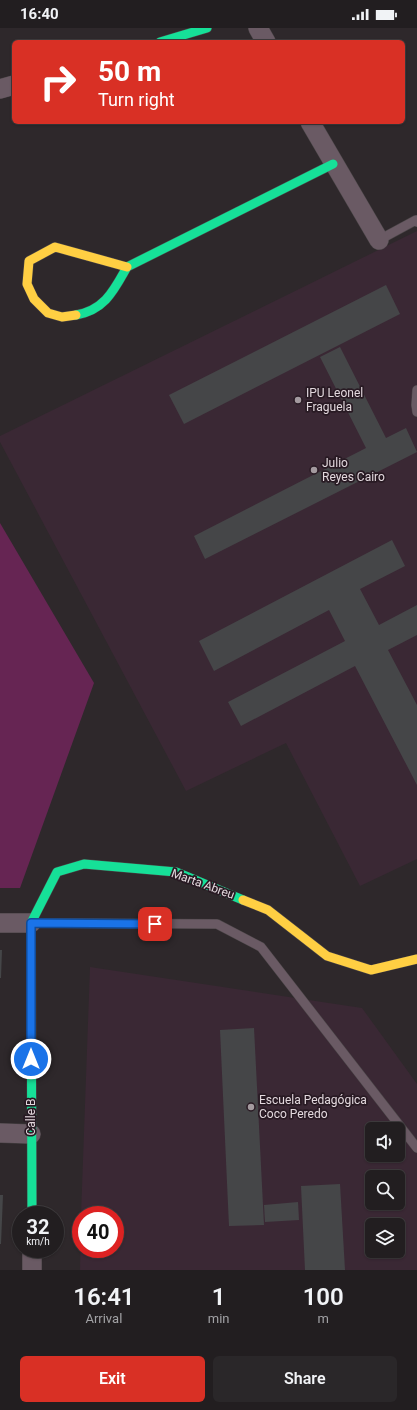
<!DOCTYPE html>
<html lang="en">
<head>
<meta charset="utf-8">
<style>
  body { margin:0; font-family:Roboto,sans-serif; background:#2a2729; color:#f1f3f6; height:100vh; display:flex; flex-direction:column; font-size:15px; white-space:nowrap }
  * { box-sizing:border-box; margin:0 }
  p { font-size:13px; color:#a2a2a5 }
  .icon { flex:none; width:22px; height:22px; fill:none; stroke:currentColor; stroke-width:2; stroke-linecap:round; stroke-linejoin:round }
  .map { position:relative; height:1242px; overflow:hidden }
  .sheet { display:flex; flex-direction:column; background:#221e20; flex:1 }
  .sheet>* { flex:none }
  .guide { position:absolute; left:12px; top:12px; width:393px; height:84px; border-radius:6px; box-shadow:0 1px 3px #0004,0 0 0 1px #3f3c3e; background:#d93025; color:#fff; overflow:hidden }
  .fabs { position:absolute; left:365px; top:1094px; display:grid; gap:8px }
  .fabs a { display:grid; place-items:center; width:40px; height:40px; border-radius:6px; background:#221e20; box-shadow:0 1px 3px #0004,0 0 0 1px #3f3c3e; font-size:20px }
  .speed { position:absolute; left:12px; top:1178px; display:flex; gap:8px; font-size:20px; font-weight:700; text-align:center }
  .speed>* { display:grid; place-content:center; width:52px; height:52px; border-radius:50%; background:#221e20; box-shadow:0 1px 3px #0004,0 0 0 1px #3f3c3e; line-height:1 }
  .speed small { font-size:10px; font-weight:400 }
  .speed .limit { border:6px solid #d22; background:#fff; color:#111 }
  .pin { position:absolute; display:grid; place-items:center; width:34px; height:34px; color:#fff; margin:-17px; border-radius:8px; box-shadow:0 2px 6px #0006 }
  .me { position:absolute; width:44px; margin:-22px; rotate:0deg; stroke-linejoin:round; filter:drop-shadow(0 0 3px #0008) }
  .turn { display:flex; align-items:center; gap:14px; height:84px; padding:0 20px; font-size:18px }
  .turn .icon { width:52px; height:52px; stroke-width:2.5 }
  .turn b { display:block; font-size:28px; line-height:34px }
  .eta { display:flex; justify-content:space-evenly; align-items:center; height:68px; text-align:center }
  .eta b { font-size:24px; font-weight:600; line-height:28px }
  .action { display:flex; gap:8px; margin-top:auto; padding:8px 20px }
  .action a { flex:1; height:46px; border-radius:6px; background:#d93025; color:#fff; font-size:16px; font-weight:600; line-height:46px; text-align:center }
  .action a+a { background:#2a2729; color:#f1f3f6 }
  .status { display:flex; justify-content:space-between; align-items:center; height:28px; padding:0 20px; background:#221e20; direction:ltr }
  .status svg { height:11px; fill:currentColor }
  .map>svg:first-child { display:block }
</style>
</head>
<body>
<div class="status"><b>16:40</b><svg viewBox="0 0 49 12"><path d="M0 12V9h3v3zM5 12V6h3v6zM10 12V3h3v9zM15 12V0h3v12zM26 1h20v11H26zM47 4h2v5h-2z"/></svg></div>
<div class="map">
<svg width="417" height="1242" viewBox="0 0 417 1242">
  <rect width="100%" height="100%" fill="#2e282b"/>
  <g fill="#3a2834" fill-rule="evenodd">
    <polygon points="417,203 417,831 360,858 286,715 186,763 0,414 0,408"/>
    <path d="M90,939L362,980L417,1056V1242H80L81,1199V1221H115V1187H81ZM372,1101H398V1127H372ZM372,1149H398V1175H372ZM372,1197H398V1223H372Z"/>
  </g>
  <polygon fill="#662553" points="0,495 94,655 20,860 0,860"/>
  <g fill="#454648">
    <polygon points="386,257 400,286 184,396 169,367"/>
    <polygon points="340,319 386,410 406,400 417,424 205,531 194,508 366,420 320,329"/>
    <polygon points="392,512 405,538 360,561 379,597 417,577 417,607 388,622 417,677 417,757 355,638 241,698 228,674 345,613 329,582 214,643 199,613"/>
    <polygon points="0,922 2,922 1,950 0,950"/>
    <polygon points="254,1000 264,1197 229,1198 220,1002"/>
    <polygon points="340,1156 345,1242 305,1242 301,1158"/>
    <polygon points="0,1167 3,1167 1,1216 0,1216"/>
    <polygon points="298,1174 299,1192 265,1194 264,1177"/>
  </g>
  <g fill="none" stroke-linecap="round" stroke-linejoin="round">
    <defs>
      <g id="lane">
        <polyline points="379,212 416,192 417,194"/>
        <polyline points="417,362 416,377 417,384"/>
        <polyline points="31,895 217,896 261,919 417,1120"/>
      </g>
      <g id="street">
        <polyline points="258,0 266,14"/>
        <polyline points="0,61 14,57"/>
        <polyline points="310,94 379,212"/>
        <polyline points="0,895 31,895"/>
        <polyline points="0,1105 31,1106"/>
        <polyline points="32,1221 32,1242"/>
      </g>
      <g id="fast">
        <polyline points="160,14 207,0"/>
        <path d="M76,287C105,282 114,262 127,239L333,136"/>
        <polyline points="32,1187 31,895 57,844 84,836 176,844 243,872"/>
      </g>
      <g id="slow">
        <polyline points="76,287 62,289 48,285 34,271 27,256 29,233 55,219 127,239"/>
        <polyline points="243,872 268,882 327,928 371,942 417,931"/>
      </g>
    </defs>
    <use href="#lane" stroke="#4a4547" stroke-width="10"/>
    <use href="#street" stroke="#4a4547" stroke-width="20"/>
    <use href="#fast" stroke="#4a4547" stroke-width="10"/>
    <use href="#slow" stroke="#4a4547" stroke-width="10"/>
    <use href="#lane" stroke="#6a5a64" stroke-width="9"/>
    <use href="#street" stroke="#6a5a64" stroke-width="19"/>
    <use href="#fast" stroke="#16e098" stroke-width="9"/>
    <use href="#slow" stroke="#ffcf43" stroke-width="9"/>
  </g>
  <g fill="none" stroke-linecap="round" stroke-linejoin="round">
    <defs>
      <polyline id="route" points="31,1031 31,895 155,896"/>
    </defs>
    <use href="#route" stroke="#114b97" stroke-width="10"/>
    <use href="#route" stroke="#1a73e8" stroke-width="7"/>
  </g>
  <g fill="#a39a9f" stroke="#281a23" stroke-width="1.5">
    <circle cx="298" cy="372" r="4"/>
    <circle cx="314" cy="442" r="4"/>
    <circle cx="251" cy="1079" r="4"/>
  </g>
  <g text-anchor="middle" stroke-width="3.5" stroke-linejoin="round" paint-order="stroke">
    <g font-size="12" fill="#e2d8dd" stroke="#281a23" text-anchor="start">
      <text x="306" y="369">IPU Leonel<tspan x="306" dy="14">Fraguela</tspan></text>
      <text x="322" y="439">Julio<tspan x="322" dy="14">Reyes Cairo</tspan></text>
      <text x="259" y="1076">Escuela Pedagógica<tspan x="259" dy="14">Coco Peredo</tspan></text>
    </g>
    <g font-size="12" fill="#e2d8dd" stroke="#281a23">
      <text transform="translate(203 856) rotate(20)" y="4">Marta Abreu</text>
      <text transform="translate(31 1089) rotate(-90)" y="4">Calle B</text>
    </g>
  </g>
</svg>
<div class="fabs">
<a><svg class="icon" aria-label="sound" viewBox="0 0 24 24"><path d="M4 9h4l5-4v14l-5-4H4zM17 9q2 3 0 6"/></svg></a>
<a><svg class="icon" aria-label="search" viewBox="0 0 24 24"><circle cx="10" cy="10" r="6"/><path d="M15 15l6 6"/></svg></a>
<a><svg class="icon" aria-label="layers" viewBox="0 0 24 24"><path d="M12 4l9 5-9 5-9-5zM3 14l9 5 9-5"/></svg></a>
</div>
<div class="speed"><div>32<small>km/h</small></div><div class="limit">40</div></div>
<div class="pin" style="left:155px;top:896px;background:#d93025"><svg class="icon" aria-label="arrive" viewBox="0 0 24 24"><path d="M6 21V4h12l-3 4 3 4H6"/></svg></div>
<svg class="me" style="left:31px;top:1031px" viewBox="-20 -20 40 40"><circle r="17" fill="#1a73e8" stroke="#fff" stroke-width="3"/><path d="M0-11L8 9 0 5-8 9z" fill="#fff"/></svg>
<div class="guide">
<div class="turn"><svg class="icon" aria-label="right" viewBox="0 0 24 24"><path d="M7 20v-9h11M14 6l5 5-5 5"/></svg><div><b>50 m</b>Turn right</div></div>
</div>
</div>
<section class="sheet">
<div class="eta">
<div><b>16:41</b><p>Arrival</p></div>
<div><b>1</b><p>min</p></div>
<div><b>100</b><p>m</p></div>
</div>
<div class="action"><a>Exit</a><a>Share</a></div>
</section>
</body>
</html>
